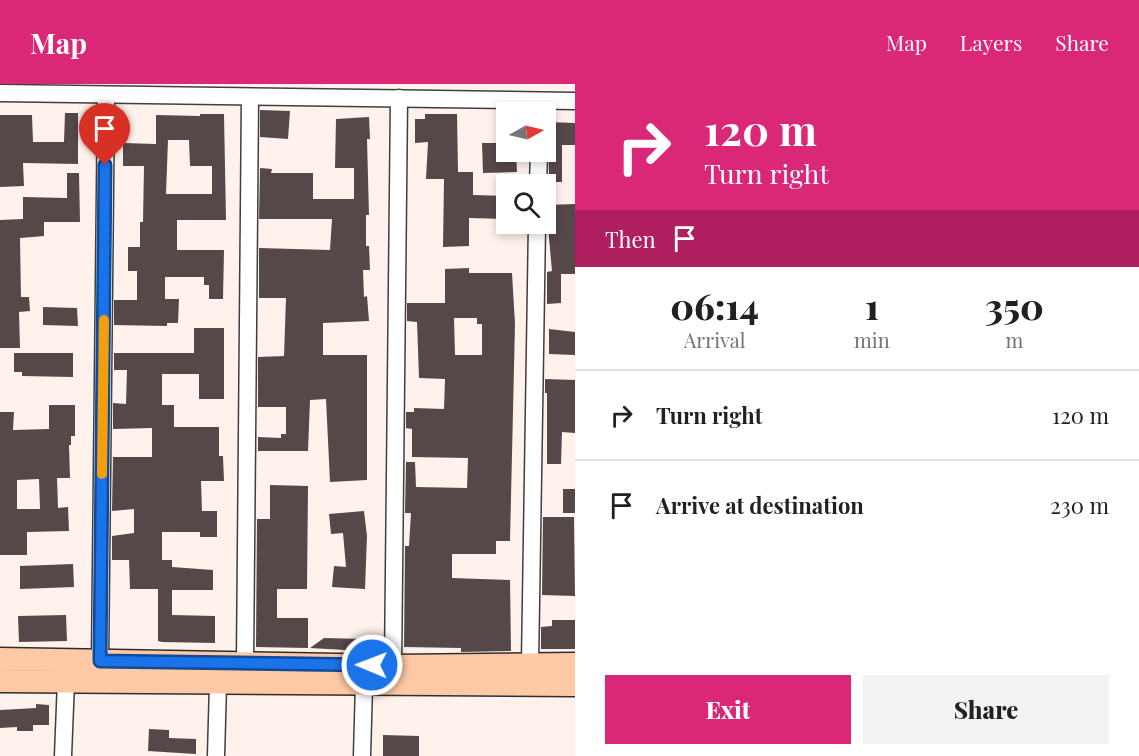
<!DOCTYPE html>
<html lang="en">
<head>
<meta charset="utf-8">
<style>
  body { margin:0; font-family:"Playfair Display",serif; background:#f2f2f2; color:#202124; height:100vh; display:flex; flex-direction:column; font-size:22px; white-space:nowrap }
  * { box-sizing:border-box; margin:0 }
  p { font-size:20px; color:#757577 }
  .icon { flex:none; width:33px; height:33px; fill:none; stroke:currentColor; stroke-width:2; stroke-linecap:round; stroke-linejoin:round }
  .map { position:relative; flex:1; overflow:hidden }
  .side { display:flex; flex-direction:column; background:#fff; width:564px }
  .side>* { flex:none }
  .banner { background:#db2777; color:#fff; overflow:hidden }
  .needle { width:39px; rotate:82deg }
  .fabs { position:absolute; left:496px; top:18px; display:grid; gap:12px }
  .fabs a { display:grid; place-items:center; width:60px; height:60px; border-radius:0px; background:#fff; box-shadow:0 3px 9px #0003; font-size:30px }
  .pin { position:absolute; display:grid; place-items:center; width:51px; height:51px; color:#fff; margin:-62px -26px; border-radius:50% 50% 50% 0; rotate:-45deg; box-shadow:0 0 6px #0007 }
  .pin .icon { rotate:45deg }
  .me { position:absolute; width:66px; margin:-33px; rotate:271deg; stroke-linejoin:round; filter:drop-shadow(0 0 4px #0008) }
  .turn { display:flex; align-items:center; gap:21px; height:126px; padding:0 30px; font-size:27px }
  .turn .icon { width:78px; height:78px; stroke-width:2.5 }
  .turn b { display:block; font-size:42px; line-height:51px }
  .then { display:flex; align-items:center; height:57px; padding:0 30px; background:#0003; gap:12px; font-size:22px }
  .eta { display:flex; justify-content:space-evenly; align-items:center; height:102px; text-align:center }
  .eta b { font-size:36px; font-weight:800; line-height:42px }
  .primary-button { display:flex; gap:12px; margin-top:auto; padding:12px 30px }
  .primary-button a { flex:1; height:69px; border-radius:0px; background:#db2777; color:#fff; font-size:24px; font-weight:800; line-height:69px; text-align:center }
  .primary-button a+a { background:#f2f2f2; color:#202124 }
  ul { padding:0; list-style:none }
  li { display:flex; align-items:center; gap:18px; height:90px; padding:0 30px; border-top:2px solid #e0e0e0 }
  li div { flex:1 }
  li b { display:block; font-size:22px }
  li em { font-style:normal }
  header { display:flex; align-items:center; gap:36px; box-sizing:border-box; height:84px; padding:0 30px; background:#db2777; color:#fff }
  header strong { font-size:28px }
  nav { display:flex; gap:33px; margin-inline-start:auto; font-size:21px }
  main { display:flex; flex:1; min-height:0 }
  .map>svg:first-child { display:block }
</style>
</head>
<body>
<header>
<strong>Map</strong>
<nav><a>Map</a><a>Layers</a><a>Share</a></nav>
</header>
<main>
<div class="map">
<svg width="575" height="672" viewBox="0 0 575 672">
  <rect width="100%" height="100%" fill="#fff1eb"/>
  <g fill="#544849" fill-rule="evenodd">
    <polygon points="260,26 290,27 288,55 260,53"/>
    <polygon points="65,29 78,29 78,80 23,79 24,102 0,103 0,31 32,31 33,58 64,58"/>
    <path d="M200,30H224L226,136H177V166H224L223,215H209V201H204V193H165V215H179L178,239H167V242L114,241V216H137V187H128V163H140V138H143L144,82H123V59L156,60V31L200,32ZM168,56H189L190,82H212V110H166Z"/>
    <polygon points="425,30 457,30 458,88 473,88 473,111 507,112 507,135 469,134 469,162 443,163 444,95 426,95 428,58 415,59 415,35 425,35"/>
    <polygon points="369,33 370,55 367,55 369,131 366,131 366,162 369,162 370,186 363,186 364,213 367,212 369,237 323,239 323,271 367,271 367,396 330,398 326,315 310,316 308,367 258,367 258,353 281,354 281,350 286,350 286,323 258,323 258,273 284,272 286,214 259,214 259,164 330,166 332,135 259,135 260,84 272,85 271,89 313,89 313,115 354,115 354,84 335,84 336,35"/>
    <polygon points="548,38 575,39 575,61 562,61 562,98 549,98"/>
    <polygon points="482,59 507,59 507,68 516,68 517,88 483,89"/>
    <polygon points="67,89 79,89 80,138 44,138 44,152 20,154 21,213 29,213 30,227 19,228 20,264 0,264 0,136 23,135 23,113 67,114"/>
    <polygon points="575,120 575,190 561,190 561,219 547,220 547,188 552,187 546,121"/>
    <path d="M469,184V189H512L515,240L510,457H496V470H452V494L510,496L511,567L461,568V564L404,563L405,462H409L411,429H405L406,378H415L416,403L467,404L468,374L412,373V345L406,344V328H414V324L444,325L445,295L419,294L417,238L407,237V219H445V185ZM454,234H477V240H482V271H455Z"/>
    <polygon points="43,223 77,224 78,242 43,241"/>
    <polygon points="194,244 224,244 224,315 199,315 199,290 162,290 162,321 174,321 174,343 219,343 219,372 223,372 224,397 201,397 202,427 217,427 217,453 200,453 200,448 162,448 162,476 172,476 172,483 213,486 213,506 172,506 172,531 215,532 215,559 162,558 158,557 158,505 130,505 129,476 112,476 112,452 134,449 134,425 112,427 113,373 152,373 152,344 113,345 113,319 126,320 127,286 114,286 114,269 194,269"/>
    <polygon points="549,245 575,248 575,271 549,270"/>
    <polygon points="14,269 73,269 73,293 22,292 22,288 14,288"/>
    <polygon points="545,295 575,296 575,349 562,348 561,380 547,380 547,309 545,309"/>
    <path d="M49,321H75V352H71V361H69L70,394H57L58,424L68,423L69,447L27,448V471H0V328H14L13,346L49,345ZM39,395L40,425H17V396Z"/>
    <polygon points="270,401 308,402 307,505 277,505 277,534 308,534 308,564 256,563 257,435 270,435"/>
    <rect x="563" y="405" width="12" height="24"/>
    <polygon points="364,427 367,452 365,505 332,503 334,482 346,483 343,449 331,450 329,430"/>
    <polygon points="543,433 574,433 575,512 542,511"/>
    <polygon points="73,480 74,503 20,505 20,482"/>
    <polygon points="66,531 67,557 19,558 18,532"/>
    <polygon points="552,536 575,536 575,565 541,565 541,543 552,542"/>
    <polygon points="324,554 364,555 363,567 310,564"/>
    <polygon points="36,620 49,621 49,641 33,641 33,647 17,647 17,643 0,644 0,626 36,624"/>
    <polygon points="149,645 169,646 169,654 196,655 196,670 148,667"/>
    <polygon points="383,651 419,652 419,672 383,672"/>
  </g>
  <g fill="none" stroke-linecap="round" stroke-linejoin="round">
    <defs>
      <g id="street">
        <polyline points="0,9 575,17"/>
        <polyline points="538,100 539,68"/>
        <polyline points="100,577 106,11"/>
        <polyline points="245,579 250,13"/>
        <polyline points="530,580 537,140"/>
        <polyline points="393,582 399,14"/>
        <polyline points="63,672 66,597"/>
        <polyline points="216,672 218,600"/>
        <polyline points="362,672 364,601"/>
      </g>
      <g id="secondary">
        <polyline points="0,575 393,582 575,580"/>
        <polyline points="0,597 575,601"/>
      </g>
    </defs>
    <use href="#street" stroke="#3f3f3f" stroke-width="19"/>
    <use href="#secondary" stroke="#2e2e2e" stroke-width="25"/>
    <use href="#street" stroke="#fff" stroke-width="16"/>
    <use href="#secondary" stroke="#ffc9a6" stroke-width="22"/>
  </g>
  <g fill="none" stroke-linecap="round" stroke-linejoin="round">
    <defs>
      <polyline id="route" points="105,81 100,577 372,581"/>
    </defs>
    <use href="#route" stroke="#114b97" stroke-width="15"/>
    <use href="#route" stroke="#1a73e8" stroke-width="10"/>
    <polyline stroke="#f59e0b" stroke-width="10" points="102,390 104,236"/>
  </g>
</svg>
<div class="fabs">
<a><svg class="needle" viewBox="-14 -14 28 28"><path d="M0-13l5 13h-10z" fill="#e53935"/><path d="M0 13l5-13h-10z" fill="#757577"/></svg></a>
<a><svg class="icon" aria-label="search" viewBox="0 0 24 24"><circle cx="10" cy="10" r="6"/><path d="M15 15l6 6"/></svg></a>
</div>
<div class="pin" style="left:105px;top:81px;background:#d93025"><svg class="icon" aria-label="arrive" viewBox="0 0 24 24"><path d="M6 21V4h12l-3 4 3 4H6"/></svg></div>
<svg class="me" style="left:372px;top:581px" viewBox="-20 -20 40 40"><circle r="17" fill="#1a73e8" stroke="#fff" stroke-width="3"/><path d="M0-11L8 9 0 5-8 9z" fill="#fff"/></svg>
</div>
<section class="side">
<div class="banner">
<div class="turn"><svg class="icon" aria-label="right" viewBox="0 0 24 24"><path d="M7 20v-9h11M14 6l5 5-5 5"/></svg><div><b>120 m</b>Turn right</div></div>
<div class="then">Then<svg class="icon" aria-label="arrive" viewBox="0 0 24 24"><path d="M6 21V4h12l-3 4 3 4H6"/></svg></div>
</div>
<div class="eta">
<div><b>06:14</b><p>Arrival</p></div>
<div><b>1</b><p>min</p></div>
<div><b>350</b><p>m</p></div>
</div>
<ul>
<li><svg class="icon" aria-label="right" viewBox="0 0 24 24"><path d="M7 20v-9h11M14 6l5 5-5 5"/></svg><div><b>Turn right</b></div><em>120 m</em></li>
<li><svg class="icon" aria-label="arrive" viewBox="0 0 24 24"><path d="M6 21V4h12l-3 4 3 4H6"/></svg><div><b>Arrive at destination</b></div><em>230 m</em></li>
</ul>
<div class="primary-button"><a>Exit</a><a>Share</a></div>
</section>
</main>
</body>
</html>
